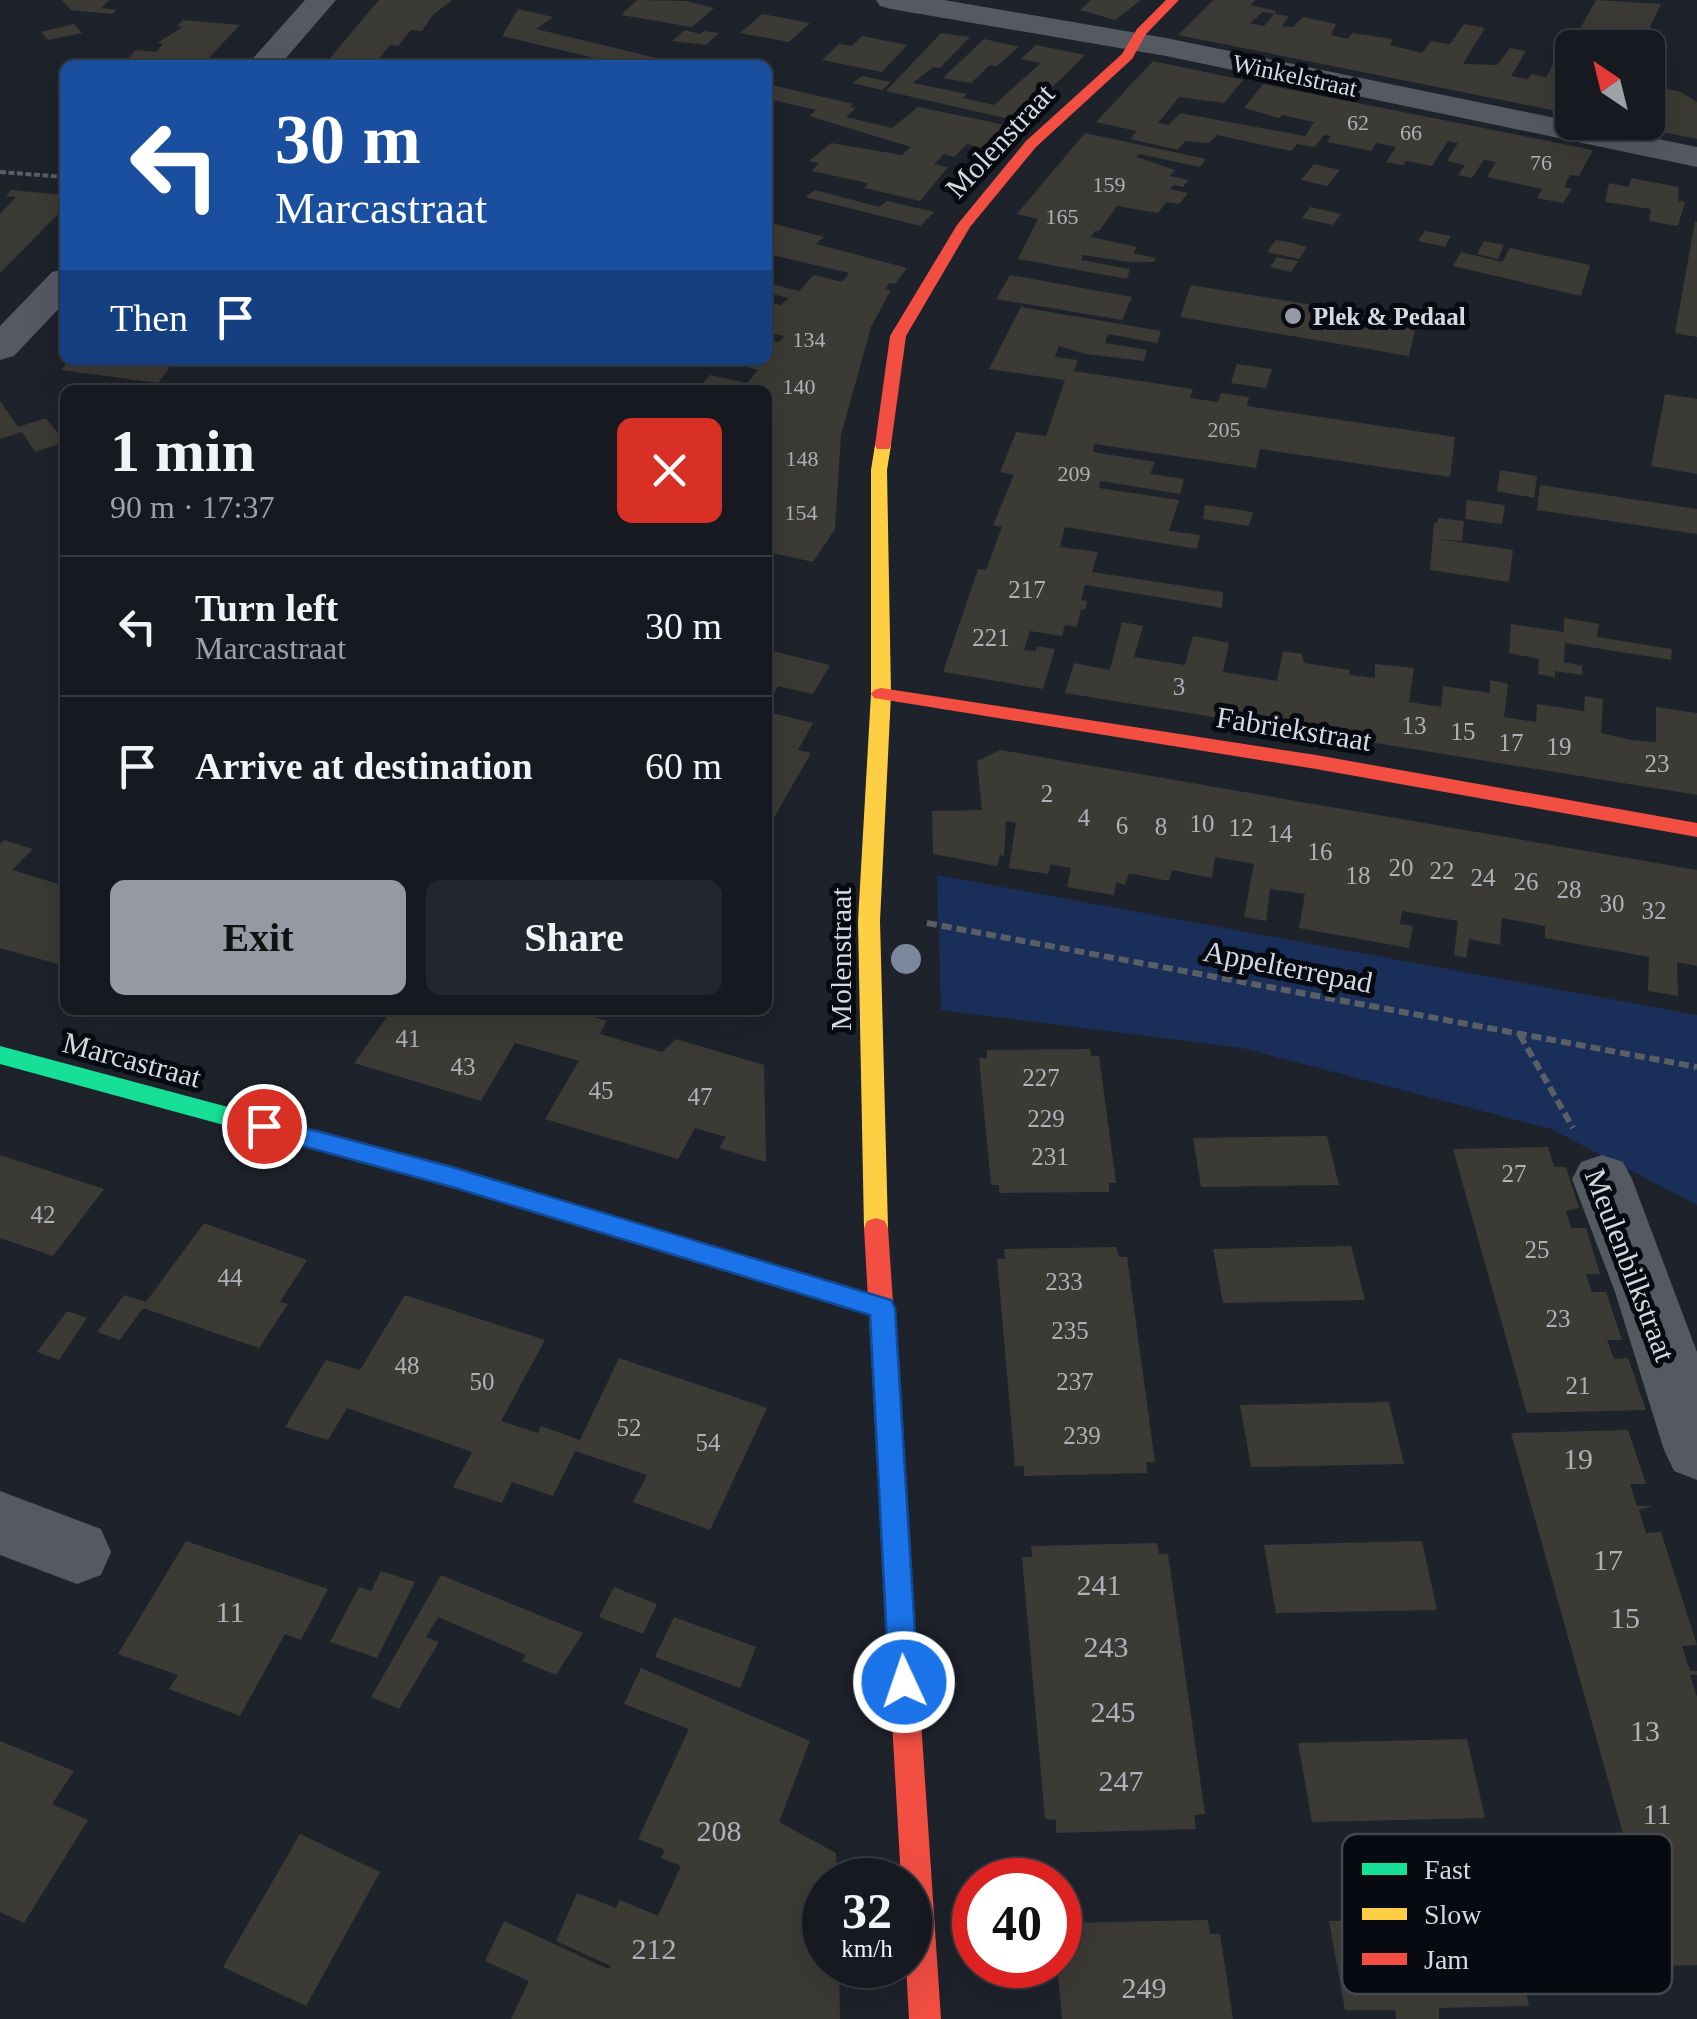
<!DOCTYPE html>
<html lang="en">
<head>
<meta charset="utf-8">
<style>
  body { margin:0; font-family:"Times New Roman",serif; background:#23272d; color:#f1f3f6; height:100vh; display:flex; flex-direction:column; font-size:38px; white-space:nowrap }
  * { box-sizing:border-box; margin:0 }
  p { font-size:32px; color:#9ea1a5 }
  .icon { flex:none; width:55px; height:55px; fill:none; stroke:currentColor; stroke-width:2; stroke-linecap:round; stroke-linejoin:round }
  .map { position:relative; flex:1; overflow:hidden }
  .side { position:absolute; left:60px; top:385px; width:712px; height:630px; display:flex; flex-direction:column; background:#161a20; border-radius:15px; box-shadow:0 10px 40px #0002,0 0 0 2px #35383e }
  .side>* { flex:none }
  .top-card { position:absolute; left:60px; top:60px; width:712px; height:305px; border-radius:15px; box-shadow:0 10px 40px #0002,0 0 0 2px #35383e; background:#1a4fa0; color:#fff; overflow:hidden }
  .needle { width:65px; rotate:325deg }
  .tools { position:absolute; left:1555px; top:30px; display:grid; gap:20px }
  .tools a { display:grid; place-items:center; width:110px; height:110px; border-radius:15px; background:#161a20; box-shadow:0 10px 40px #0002,0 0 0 2px #35383e; font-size:50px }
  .speed { position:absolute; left:802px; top:1858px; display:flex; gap:20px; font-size:50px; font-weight:700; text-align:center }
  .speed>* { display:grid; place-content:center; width:130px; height:130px; border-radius:50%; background:#161a20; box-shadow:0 10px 40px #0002,0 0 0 2px #35383e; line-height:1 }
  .speed small { font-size:25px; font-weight:400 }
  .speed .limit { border:15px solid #d22; background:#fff; color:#111 }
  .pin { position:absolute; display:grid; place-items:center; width:85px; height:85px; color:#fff; margin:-42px; border:5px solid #fff; border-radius:50%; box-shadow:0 2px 10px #0007 }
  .me { position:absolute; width:110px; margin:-55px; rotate:357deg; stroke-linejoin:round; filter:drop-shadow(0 0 8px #0008) }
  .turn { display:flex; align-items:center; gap:35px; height:210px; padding:0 50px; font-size:45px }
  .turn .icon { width:130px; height:130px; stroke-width:2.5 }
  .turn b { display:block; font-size:70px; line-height:85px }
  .then { display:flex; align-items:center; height:95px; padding:0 50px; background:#0003; gap:20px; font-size:38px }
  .round { display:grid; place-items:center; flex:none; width:105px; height:105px; border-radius:15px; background:#23272d }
  .head { display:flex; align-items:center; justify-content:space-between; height:170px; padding:0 50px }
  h1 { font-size:60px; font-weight:700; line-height:75px }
  .primary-button { display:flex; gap:20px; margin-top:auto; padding:20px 50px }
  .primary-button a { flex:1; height:115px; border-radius:15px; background:#9499a3; color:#111; font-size:40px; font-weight:700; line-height:115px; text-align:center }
  .primary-button a+a { background:#23272d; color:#f1f3f6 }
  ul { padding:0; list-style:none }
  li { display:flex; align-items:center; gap:30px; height:140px; padding:0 50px; border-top:2px solid #35383e }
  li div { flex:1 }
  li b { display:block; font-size:38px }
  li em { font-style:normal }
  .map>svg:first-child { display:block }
</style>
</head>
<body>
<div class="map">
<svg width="1697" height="2019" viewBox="0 0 1697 2019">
  <rect width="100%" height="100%" fill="#1e222b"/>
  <polygon fill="#192f5a" points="937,875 1697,1015 1697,1205 1551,1129 1242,1048 941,1010"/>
  <g fill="#3c3a35">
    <polygon points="62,0 109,0 101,8 117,10 112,14 71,10"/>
    <polygon points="379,0 452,0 433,15 422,31 411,30 398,46 390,45 378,60 399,65 324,65"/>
    <polygon points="637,0 686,1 714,8 692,27 621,15"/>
    <polygon points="1091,0 1141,0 1115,20 1080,10"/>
    <polygon points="1213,0 1256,0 1250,5 1277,11 1274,14 1263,12 1250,23 1264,26 1274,14 1289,16 1282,26 1293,27 1303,17 1336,24 1331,35 1348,39 1352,33 1393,39 1390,45 1422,53 1431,41 1450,44 1464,24 1485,28 1463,64 1497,65 1510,48 1526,51 1511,76 1528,79 1531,74 1546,77 1553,65 1559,66 1596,0 1661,4 1640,48 1572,48 1572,114 1178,35"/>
    <polygon points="518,9 553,17 536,29 686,65 624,65 502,36"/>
    <polygon points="762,14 810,23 789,42 740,33"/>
    <polygon points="183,20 240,25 202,65 141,65 147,59 128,58 136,50 156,52 163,44 157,43 183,27 177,26"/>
    <polygon points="74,24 82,33 48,40 41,32"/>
    <polygon points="685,30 700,34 704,31 719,33 706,45 672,41"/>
    <polygon points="941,33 970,37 940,68 933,67 913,83 967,94 963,98 994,105 1041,63 1021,59 1036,45 1085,55 1018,121 886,91"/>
    <polygon points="862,36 907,45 882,72 822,60 839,44 852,46"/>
    <polygon points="984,39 1019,47 997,66 990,65 971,83 943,78"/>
    <polygon points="1153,61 1243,80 1224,103 1179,97 1158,123 1169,125 1180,113 1305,136 1314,122 1282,115 1279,118 1244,108 1263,84 1593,150 1579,176 1570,175 1564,187 1572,189 1563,203 1537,198 1542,189 1487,177 1496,162 1484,160 1472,178 1458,175 1465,165 1447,161 1458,143 1448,141 1432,166 1406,161 1403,165 1386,162 1396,147 1376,143 1371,151 1327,142 1331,136 1324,135 1315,147 1297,144 1291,151 1217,135 1209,143 1185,141 1178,150 1130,139 1137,131 1096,122"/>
    <polygon points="862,76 891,82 882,90 852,83"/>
    <polygon points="768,84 853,104 850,107 856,108 846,117 892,128 918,107 1010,126 991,150 967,144 954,157 944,154 934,164 948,167 920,201 865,188 868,183 812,171 819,163 809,161 831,143 902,155 911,147 809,116 816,110 768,99"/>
    <polygon points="1649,85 1681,92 1697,102 1697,139 1623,124 1648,122"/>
    <polygon points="1085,133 1206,159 1200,167 1139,154 1137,157 1175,170 1169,176 1189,180 1183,187 1174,185 1170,189 1188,193 1179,204 1166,202 1158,213 1117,206 1099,231 1095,231 1091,237 1137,247 1133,253 1156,258 1154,262 1130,262 1083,255 1081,260 1130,269 1127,279 1018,259 1038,219 1017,214"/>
    <polygon points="1314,164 1340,170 1327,186 1301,180"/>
    <polygon points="1631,178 1679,187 1678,201 1685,202 1678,226 1649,221 1651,209 1605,202 1609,183 1629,187"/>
    <polygon points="11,190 65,195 65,207 0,273 0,214 16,197 6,196"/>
    <polygon points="815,190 879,207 887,201 934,212 920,226 805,197"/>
    <polygon points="1310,207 1324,210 1341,214 1333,225 1302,218"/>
    <polygon points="1695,221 1697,222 1697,337 1675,333"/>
    <polygon points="768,222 824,237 816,244 907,268 895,284 889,283 885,289 891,290 871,327 841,435 835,529 813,562 768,552 768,390 727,390 702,384 710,375 747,383 758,370 747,367 751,363 745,360 768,360 768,340 779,342 784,336 768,333 768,302 781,305 789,298 768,293 768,283 799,291 814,275 842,282 849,273 768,254"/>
    <polygon points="1425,231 1451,236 1445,247 1418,241"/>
    <polygon points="1276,240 1293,243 1307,247 1299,259 1267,252"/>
    <polygon points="1484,241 1504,245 1498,259 1477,254"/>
    <polygon points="1510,248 1590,265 1581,296 1453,266 1461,252 1502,262"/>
    <polygon points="1277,257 1298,261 1291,272 1270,267"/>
    <polygon points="1010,275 1132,297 1122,320 996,299"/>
    <polygon points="1191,285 1417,322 1409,356 1180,317"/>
    <polygon points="1021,307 1161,331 1157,343 1108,334 1105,343 1147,350 1144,361 1086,354 1059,346 1055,357 1078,360 1074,371 1193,389 1190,398 1218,402 1221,393 1249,397 1247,406 1455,437 1450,477 1260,449 1256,468 1094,444 1093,452 1155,462 1150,474 1184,479 1180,494 1100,481 1099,488 1179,500 1169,531 1200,535 1197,549 1065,527 1060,547 1098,552 1092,572 1223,592 1222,608 1085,585 1081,600 1087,601 1085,610 1081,609 1077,627 1065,625 1062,636 1030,631 1024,650 1036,651 1037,646 1055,649 1043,689 943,672 978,569 986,570 1002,527 993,525 1014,475 1000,472 1016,432 1046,436 1065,380 989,369"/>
    <polygon points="70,360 175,360 158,383 61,370"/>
    <polygon points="1237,364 1272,369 1266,388 1231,383"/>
    <polygon points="1665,394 1697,399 1697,474 1651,466"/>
    <polygon points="0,401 18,427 46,418 65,442 35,452 22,432 0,439"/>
    <polygon points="1500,470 1537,476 1534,498 1497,491"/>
    <polygon points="1540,485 1697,509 1697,534 1537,510"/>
    <polygon points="1467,500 1505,505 1502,524 1465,519"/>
    <polygon points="1205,505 1253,512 1249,526 1203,519"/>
    <polygon points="1438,518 1464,521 1462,541 1438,539 1513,550 1509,582 1430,570 1434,523 1437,523"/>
    <polygon points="1564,618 1599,624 1597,637 1672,649 1671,660 1565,643 1564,662 1582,666 1582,675 1555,671 1555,677 1538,674 1539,659 1509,653 1511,624 1564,632"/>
    <polygon points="1122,622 1143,626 1134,657 1185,665 1193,636 1229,643 1223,672 1277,681 1283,651 1302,654 1304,663 1350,670 1349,675 1375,678 1375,664 1414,668 1409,702 1441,707 1443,686 1490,693 1490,680 1508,684 1504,717 1536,722 1537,704 1584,711 1585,696 1603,699 1601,733 1631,740 1656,742 1656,707 1697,713 1697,795 1065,693 1074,663 1110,670"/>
    <polygon points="768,650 830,665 813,694 778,686 768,705"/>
    <polygon points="768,712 813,723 798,750 811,753 768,828"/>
    <polygon points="1000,750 1697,870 1697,966 1677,962 1678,996 1648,991 1649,957 1545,938 1545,926 1502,918 1500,945 1469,939 1466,958 1454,955 1458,921 1402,911 1400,924 1413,926 1409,948 1299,928 1305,894 1270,889 1266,921 1244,917 1254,864 1215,857 1212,878 1172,870 1169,881 1129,873 1125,885 1116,882 1114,895 1067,887 1071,868 1051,864 1048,874 1009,868 1016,823 1006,821 1004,856 1000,855 997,866 933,854 932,811 982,810 977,761"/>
    <polygon points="4,840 33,849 12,870 65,886 65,966 0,948 0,844"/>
    <polygon points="392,1010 570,1010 607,1021 600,1034 662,1052 676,1039 764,1065 766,1162 719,1148 726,1137 695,1128 678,1159 545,1119 579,1061 515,1043 481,1101 354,1063"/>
    <polygon points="1090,1049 1091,1056 1099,1056 1116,1183 1109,1183 1109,1192 999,1193 999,1185 991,1185 979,1058 987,1058 987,1050"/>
    <polygon points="1327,1136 1339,1185 1201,1187 1193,1138"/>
    <polygon points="1548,1147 1554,1167 1566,1167 1579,1208 1566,1211 1571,1228 1586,1228 1600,1274 1586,1274 1592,1292 1606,1292 1622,1340 1607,1340 1614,1359 1628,1358 1646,1410 1527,1413 1453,1149"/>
    <polygon points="0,1155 104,1189 53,1256 0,1238"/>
    <polygon points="204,1223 307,1260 280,1302 288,1304 259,1348 143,1308 120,1340 97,1332 124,1295 146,1302"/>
    <polygon points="1351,1246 1365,1300 1223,1303 1213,1249"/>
    <polygon points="1116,1247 1119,1257 1127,1257 1155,1462 1146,1462 1147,1473 1024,1476 1024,1466 1015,1466 997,1259 1005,1259 1004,1249"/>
    <polygon points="405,1295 545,1340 501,1421 538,1433 541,1426 580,1440 619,1358 767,1408 710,1530 633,1502 647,1475 575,1451 553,1496 512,1482 502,1503 453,1487 472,1452 347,1408 328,1440 285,1427 326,1360 360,1370"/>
    <polygon points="67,1311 87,1318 59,1360 37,1352"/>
    <polygon points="1389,1402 1404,1464 1251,1467 1240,1405"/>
    <polygon points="1628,1430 1646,1484 1630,1484 1637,1506 1653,1506 1639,1510 1646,1533 1661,1532 1697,1645 1682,1646 1690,1671 1697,1671 1697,1675 1690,1675 1697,1697 1697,1965 1660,1966 1511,1433"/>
    <polygon points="186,1541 328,1589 301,1640 285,1634 240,1716 169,1689 178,1675 118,1654"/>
    <polygon points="1422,1541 1437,1610 1276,1613 1264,1545"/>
    <polygon points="1157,1543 1159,1554 1168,1554 1205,1814 1194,1815 1196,1829 1056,1833 1056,1820 1045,1819 1022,1557 1032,1557 1031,1546"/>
    <polygon points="381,1571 415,1582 377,1658 330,1642 359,1587 371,1591"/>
    <polygon points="441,1575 578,1631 583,1633 556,1675 522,1661 526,1655 438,1617 426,1637 439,1642 399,1709 371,1697"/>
    <polygon points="614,1587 657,1604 643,1634 599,1617"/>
    <polygon points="674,1617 756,1647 740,1688 655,1657"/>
    <polygon points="641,1668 810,1741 779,1822 836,1853 837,1880 825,1880 825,1965 839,1965 840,2019 511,2019 529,1981 485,1961 504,1921 608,1969 611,1966 556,1941 577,1893 616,1908 620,1900 658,1916 681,1866 661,1858 665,1850 638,1839 689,1729 624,1704"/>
    <polygon points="1467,1739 1485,1818 1312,1822 1298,1743"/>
    <polygon points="0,1741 74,1771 52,1804 88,1820 24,1923 0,1912"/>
    <polygon points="300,1834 380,1872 306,2006 223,1967"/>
    <polygon points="1510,1918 1529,2006 1439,2008 1439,2019 1396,2019 1395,2010 1345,2010 1329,1921"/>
    <polygon points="1208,1920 1210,1934 1220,1934 1233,2019 1062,2019 1057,1965 1060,1965 1060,1937 1065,1937 1064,1923"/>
  </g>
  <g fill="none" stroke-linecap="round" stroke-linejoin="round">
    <polyline stroke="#5a5f66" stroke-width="4" stroke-dasharray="6 2.5" stroke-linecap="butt" points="0,172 65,177"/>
    <g stroke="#5a5f66" stroke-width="6" stroke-dasharray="10 5" stroke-linecap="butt">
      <polyline points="927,923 1697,1067"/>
      <polyline points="1520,1035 1573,1128"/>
    </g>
    <g fill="#555962" fill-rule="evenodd">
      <polygon points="305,0 336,0 280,65 247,65"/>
      <polygon points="876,0 944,0 1166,38 1697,147 1697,167 1166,56 891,9 880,6"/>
      <polygon points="65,269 65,302 14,356 0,360 0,326 52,272"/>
      <polygon points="1602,1155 1623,1162 1632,1179 1697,1352 1697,1480 1674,1471 1664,1450 1615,1292 1572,1179 1581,1162"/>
      <polygon points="0,1491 101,1529 111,1552 101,1575 77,1584 0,1555"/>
    </g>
    <polygon fill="#16e098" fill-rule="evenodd" points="0,1046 452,1167 698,1242 707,1245 710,1252 707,1259 698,1262 452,1187 0,1064"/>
    <g fill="#ffcf43" fill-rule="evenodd">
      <polygon points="883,440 891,445 887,470 891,694 880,921 888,1228 885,1235 876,1238 867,1235 864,1228 858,921 871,694 871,470 875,445"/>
      <polygon points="698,1242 882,1297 891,1300 895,1308 891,1316 882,1319 689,1259 686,1252 689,1245"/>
    </g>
    <g fill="#f24e42" fill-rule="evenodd">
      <polygon points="1166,0 1179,0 1146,34 1132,59 1036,147 970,227 906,336 891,445 889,449 877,449 875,445 890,336 957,225 1026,141 1122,54 1137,29"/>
      <polygon points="881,688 1316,755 1697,823 1697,837 1316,769 874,698 871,694 874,690"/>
      <polygon points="876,1218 885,1221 888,1228 941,2019 909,2019 906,1965 910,1965 910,1880 901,1880 864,1228 867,1221"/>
    </g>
  </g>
  <circle fill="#7a879d" cx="906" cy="959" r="15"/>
  <polygon fill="#1a73e8" stroke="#114b97" stroke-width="2.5" points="264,1117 452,1167 891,1300 895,1308 918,1682 914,1692 904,1697 893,1692 889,1682 870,1315 452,1187 255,1133 252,1126 255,1120"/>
  <circle fill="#9499a3" stroke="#070a11" stroke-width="4" cx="1293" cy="316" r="10"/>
  <g text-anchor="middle" stroke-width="10" stroke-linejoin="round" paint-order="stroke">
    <g font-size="22" fill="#aeb1b8">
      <text x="1358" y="130">62</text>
      <text x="1411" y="140">66</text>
      <text x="1541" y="170">76</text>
      <text x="1109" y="192">159</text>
      <text x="1062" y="224">165</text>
      <text x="809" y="347">134</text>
      <text x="799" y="394">140</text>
      <text x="1224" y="437">205</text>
      <text x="802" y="466">148</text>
      <text x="1074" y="481">209</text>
      <text x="801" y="520">154</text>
    </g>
    <g font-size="25" fill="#d4d9e4" stroke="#070a11">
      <text transform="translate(1295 75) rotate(12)" y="9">Winkelstraat</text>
    </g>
    <g font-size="25" font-weight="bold" fill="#d4d9e4" stroke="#070a11" text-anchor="start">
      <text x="1313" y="325">Plek &amp; Pedaal</text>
    </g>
    <g font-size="25" fill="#aeb1b8">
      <text x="1027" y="598">217</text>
      <text x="991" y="646">221</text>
      <text x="1179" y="695">3</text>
      <text x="1414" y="734">13</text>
      <text x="1463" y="740">15</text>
      <text x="1511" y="751">17</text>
      <text x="1559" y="755">19</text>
      <text x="1657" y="772">23</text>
      <text x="1047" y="802">2</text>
      <text x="1084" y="826">4</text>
      <text x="1202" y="832">10</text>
      <text x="1122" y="834">6</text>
      <text x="1161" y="835">8</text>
      <text x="1241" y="836">12</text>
      <text x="1280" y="842">14</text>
      <text x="1320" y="860">16</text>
      <text x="1401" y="876">20</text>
      <text x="1442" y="879">22</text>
      <text x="1358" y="884">18</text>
      <text x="1483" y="886">24</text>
      <text x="1526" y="890">26</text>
      <text x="1569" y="898">28</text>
      <text x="1612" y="912">30</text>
      <text x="1654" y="919">32</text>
      <text x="408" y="1047">41</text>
      <text x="463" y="1075">43</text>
      <text x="1041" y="1086">227</text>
      <text x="601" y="1099">45</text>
      <text x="700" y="1105">47</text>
      <text x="1046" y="1127">229</text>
      <text x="1050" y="1165">231</text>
      <text x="1514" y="1182">27</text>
      <text x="43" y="1223">42</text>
      <text x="1537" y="1258">25</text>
      <text x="230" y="1286">44</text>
      <text x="1064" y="1290">233</text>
      <text x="1558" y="1327">23</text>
      <text x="1070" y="1339">235</text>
      <text x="407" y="1374">48</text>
      <text x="482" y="1390">50</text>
      <text x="1075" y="1390">237</text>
      <text x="1578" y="1394">21</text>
      <text x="629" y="1436">52</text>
      <text x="1082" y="1444">239</text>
      <text x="708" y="1451">54</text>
    </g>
    <g font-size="30" fill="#d4d9e4" stroke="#070a11">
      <text transform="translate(1000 141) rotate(-47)" y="10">Molenstraat</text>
      <text transform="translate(1294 729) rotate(9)" y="10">Fabriekstraat</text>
      <text transform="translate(841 959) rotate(-90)" y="10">Molenstraat</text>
      <text transform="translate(1288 967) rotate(11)" y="10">Appelterrepad</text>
      <text transform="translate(132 1060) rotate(15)" y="10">Marcastraat</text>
      <text transform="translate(1630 1265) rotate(69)" y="10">Meulenbilkstraat</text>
    </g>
    <g font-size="30" fill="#aeb1b8">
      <text x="1578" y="1469">19</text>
      <text x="1608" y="1570">17</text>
      <text x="1099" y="1595">241</text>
      <text x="230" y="1622">11</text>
      <text x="1625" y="1628">15</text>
      <text x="1106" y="1657">243</text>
      <text x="1113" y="1722">245</text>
      <text x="1645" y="1741">13</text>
      <text x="1121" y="1791">247</text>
      <text x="1657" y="1824">11</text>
      <text x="719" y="1841">208</text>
      <text x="654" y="1959">212</text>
      <text x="1144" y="1998">249</text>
    </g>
  </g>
  <rect x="1342" y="1834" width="330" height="160" rx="15" fill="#070a11" stroke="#444850" stroke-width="2.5"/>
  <rect x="1362" y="1863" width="45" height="12" fill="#16e098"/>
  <rect x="1362" y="1908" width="45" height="12" fill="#ffcf43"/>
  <rect x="1362" y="1953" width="45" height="12" fill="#f24e42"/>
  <g font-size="28" fill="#d4d9e4">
    <text x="1424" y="1879">Fast</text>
    <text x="1424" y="1924">Slow</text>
    <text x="1424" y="1969">Jam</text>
  </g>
</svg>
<div class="tools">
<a><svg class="needle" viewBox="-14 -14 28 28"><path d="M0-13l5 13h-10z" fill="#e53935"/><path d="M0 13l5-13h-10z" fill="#9ea1a5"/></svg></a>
</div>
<div class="speed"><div>32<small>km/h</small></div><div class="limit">40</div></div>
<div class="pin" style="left:264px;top:1126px;background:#d93025"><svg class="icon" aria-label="arrive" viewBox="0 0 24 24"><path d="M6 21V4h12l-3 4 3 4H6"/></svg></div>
<svg class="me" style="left:904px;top:1682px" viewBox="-20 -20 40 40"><circle r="17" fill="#1a73e8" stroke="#fff" stroke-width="3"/><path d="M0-11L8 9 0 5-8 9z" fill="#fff"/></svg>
<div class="top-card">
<div class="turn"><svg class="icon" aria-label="left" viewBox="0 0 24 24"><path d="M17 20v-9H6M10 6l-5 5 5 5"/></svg><div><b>30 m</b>Marcastraat</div></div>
<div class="then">Then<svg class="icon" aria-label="arrive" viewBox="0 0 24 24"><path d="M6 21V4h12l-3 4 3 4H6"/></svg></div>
</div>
<section class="side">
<div class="head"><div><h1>1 min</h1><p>90 m · 17:37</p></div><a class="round" style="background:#d93025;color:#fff"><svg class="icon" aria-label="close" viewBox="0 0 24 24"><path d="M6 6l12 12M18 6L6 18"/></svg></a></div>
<ul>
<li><svg class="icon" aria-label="left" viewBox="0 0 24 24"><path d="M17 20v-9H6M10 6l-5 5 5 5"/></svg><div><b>Turn left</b><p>Marcastraat</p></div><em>30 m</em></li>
<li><svg class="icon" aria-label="arrive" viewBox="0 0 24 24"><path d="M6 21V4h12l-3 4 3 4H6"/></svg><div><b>Arrive at destination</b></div><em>60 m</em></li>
</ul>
<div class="primary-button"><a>Exit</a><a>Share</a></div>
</section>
</div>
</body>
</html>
